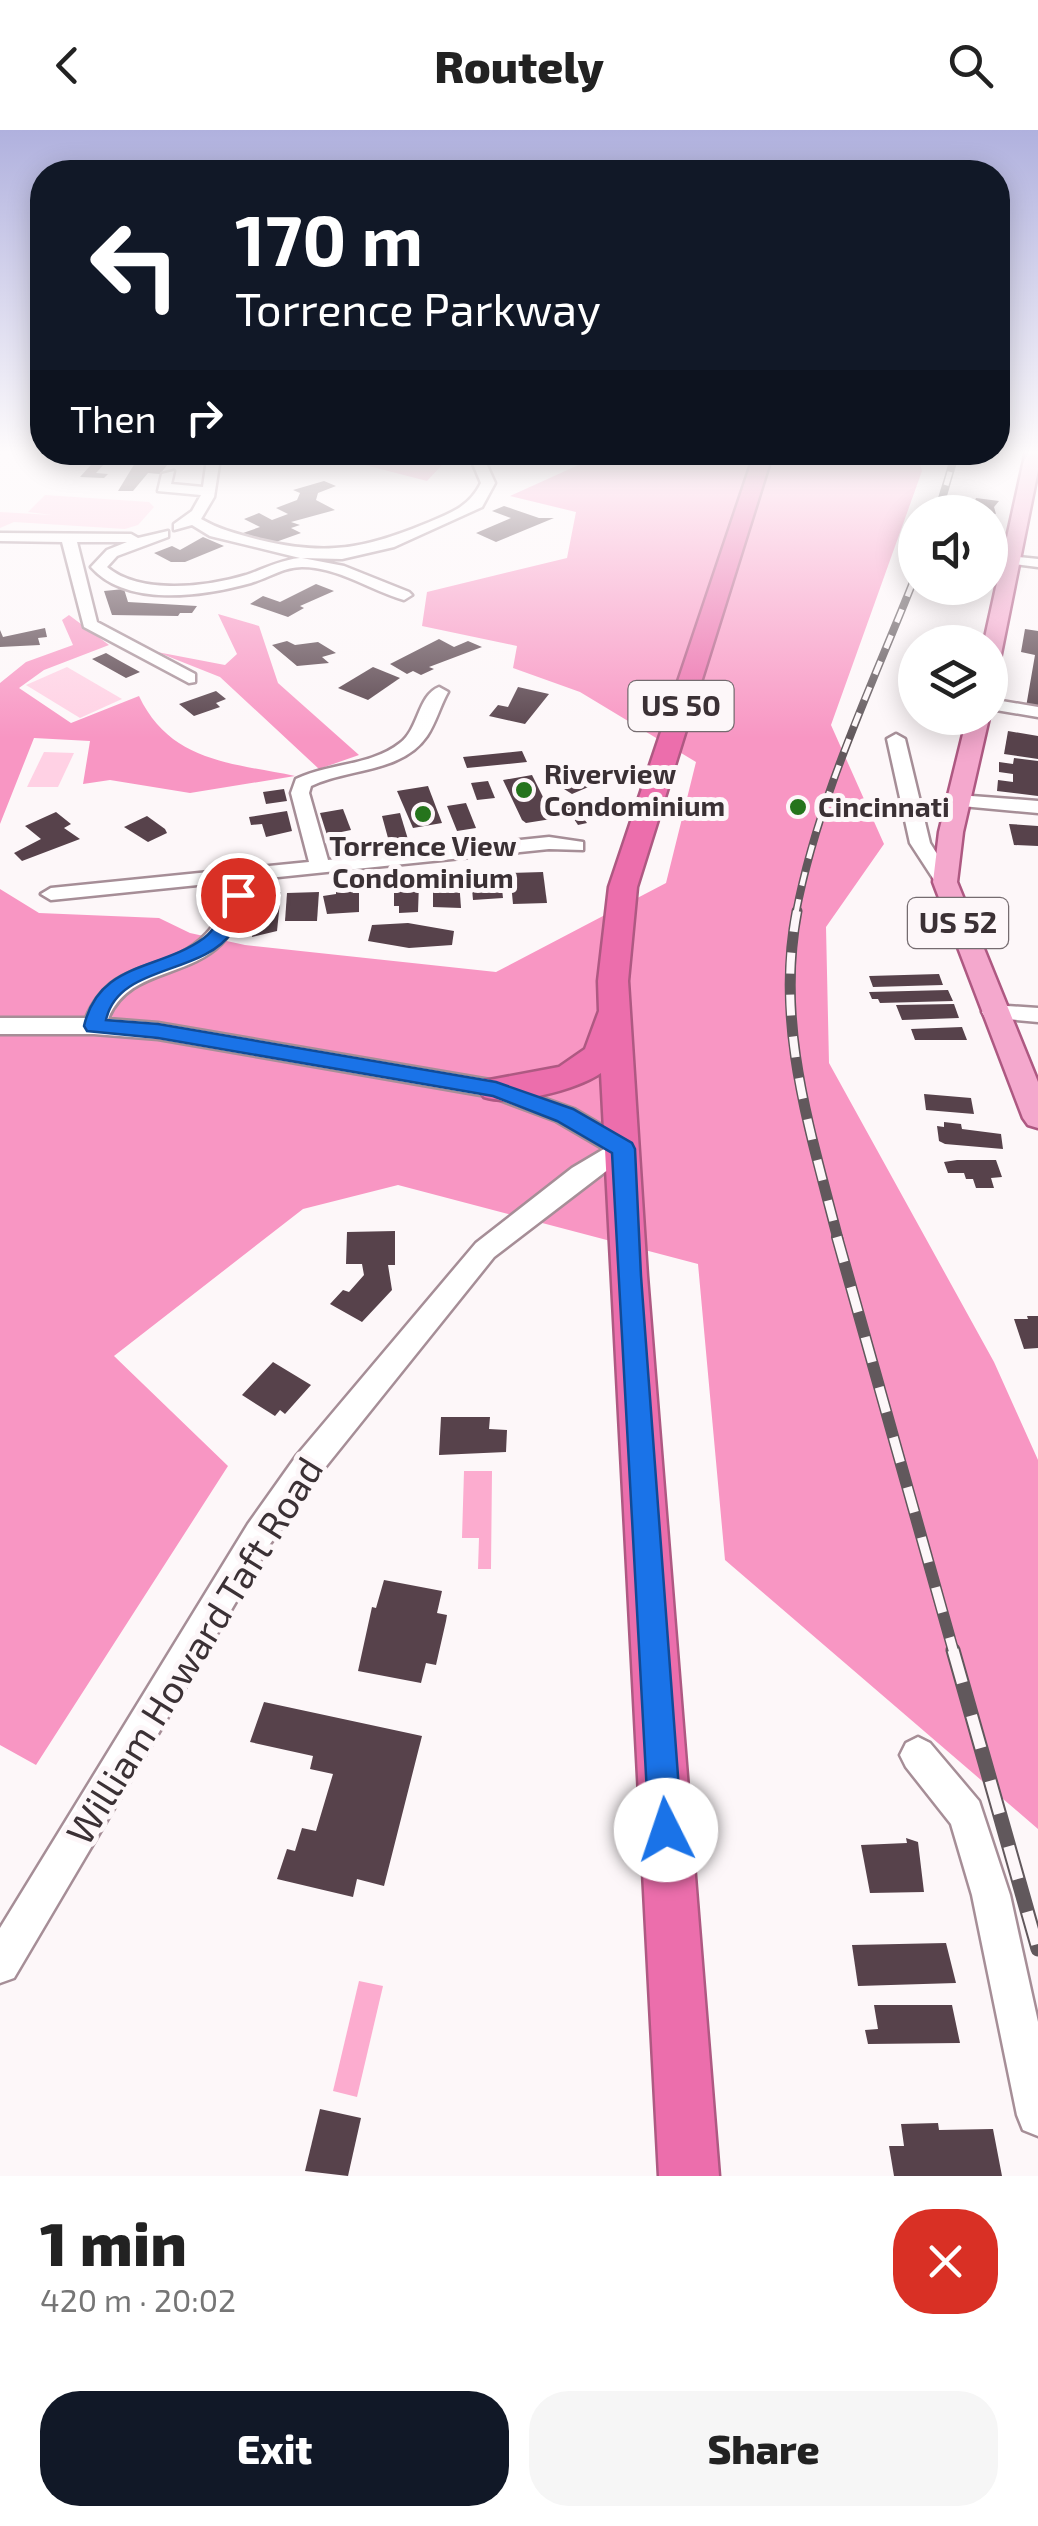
<!DOCTYPE html>
<html lang="en">
<head>
<meta charset="utf-8">
<style>
  body { margin:0; font-family:"Exo 2",sans-serif; background:#f6f6f6; color:#222; height:100vh; display:flex; flex-direction:column; font-size:38px; white-space:nowrap }
  * { box-sizing:border-box; margin:0 }
  p { font-size:32px; color:#767676 }
  .icon { flex:none; width:55px; height:55px; fill:none; stroke:currentColor; stroke-width:2; stroke-linecap:round; stroke-linejoin:round }
  .map { position:relative; height:2046px; overflow:hidden }
  .sheet { display:flex; flex-direction:column; background:#fff; flex:1 }
  .sheet>* { flex:none }
  .banner { position:absolute; left:30px; top:30px; width:980px; height:305px; border-radius:40px; box-shadow:0 5px 25px #0003; background:#111827; color:#fff; overflow:hidden }
  .buttons { position:absolute; left:898px; top:365px; display:grid; gap:20px }
  .buttons a { display:grid; place-items:center; width:110px; height:110px; border-radius:50%; background:#fff; box-shadow:0 5px 25px #0003; font-size:50px }
  .pin { position:absolute; display:grid; place-items:center; width:85px; height:85px; color:#fff; margin:-42px; border:5px solid #fff; border-radius:50%; box-shadow:0 2px 10px #0007 }
  .me { position:absolute; width:110px; margin:-55px; rotate:356deg; stroke-linejoin:round; filter:drop-shadow(0 0 8px #0008) }
  .turn { display:flex; align-items:center; gap:35px; height:210px; padding:0 40px; font-size:45px }
  .turn .icon { width:130px; height:130px; stroke-width:2.5 }
  .turn b { display:block; font-size:70px; line-height:85px }
  .then { display:flex; align-items:center; height:95px; padding:0 40px; background:#0003; gap:20px; font-size:38px }
  .round { display:grid; place-items:center; flex:none; width:105px; height:105px; border-radius:40px; background:#f6f6f6 }
  .overview { display:flex; align-items:center; justify-content:space-between; height:170px; padding:0 40px }
  h1 { font-size:60px; font-weight:800; line-height:75px }
  .primary-button { display:flex; gap:20px; margin-top:auto; padding:20px 40px }
  .primary-button a { flex:1; height:115px; border-radius:40px; background:#111827; color:#fff; font-size:40px; font-weight:800; line-height:115px; text-align:center }
  .primary-button a+a { background:#f6f6f6; color:#222 }
  header { display:flex; justify-content:space-between; align-items:center; height:130px; padding:0 40px; background:#fff; font-size:45px; font-weight:800 }
  .map>svg:first-child { display:block }
</style>
</head>
<body>
<header><svg class="icon" aria-label="back" viewBox="0 0 24 24"><path d="M15 5l-7 7 7 7"/></svg>Routely<svg class="icon" aria-label="search" viewBox="0 0 24 24"><circle cx="10" cy="10" r="6"/><path d="M15 15l6 6"/></svg></header>
<div class="map">
<svg width="1038" height="2046" viewBox="0 0 1038 2046">
  <rect width="100%" height="100%" fill="#fdf7f9"/>
  <g fill="#ffd1e4">
    <polygon points="45,365 149,372 154,377 138,395 125,399 14,392 0,398 0,382 52,385 28,382"/>
    <polygon points="67,537 122,569 80,588 26,555"/>
    <polygon points="44,622 74,623 58,657 27,657"/>
  </g>
  <g fill="#f896c3">
    <polygon points="319,323 453,323 427,351"/>
    <polygon points="605,323 917,323 922,341 831,595 884,714 826,797 829,933 994,1232 1038,1330 1038,1699 725,1430 698,1134 398,1055 303,1079 114,1226 228,1336 36,1635 0,1615 0,759 39,783 159,788 190,803 245,815 496,842 666,753 696,632 580,562 513,538 517,516 422,496 427,462 567,428 576,382 510,366"/>
    <polygon points="218,484 259,496 278,553 359,625 319,639 220,547 157,522 225,535 237,524"/>
    <path d="M69,485L109,515L44,540L19,558L71,593L139,566C170,632 232,633 295,646L190,663L110,650L83,654L90,611L34,608L0,694V553L26,532L73,515L62,490Z"/>
  </g>
  <g fill="#fcaccf">
    <polygon points="464,1341 492,1341 491,1439 478,1439 479,1408 462,1408"/>
    <polygon points="359,1851 383,1856 357,1967 333,1961"/>
  </g>
  <g fill="#57424b">
    <polygon points="99,326 161,327 155,334 168,334 160,344 148,343 133,361 118,361 135,333 106,332 96,343 108,344 104,348 80,347"/>
    <polygon points="324,351 336,356 318,363 316,370 335,380 291,392 300,395 291,398 301,403 273,413 243,403 260,397 244,389 259,383 272,390 288,384 276,378 297,370 300,363 293,360"/>
    <polygon points="976,368 999,371 994,377 996,384 971,381"/>
    <polygon points="504,376 539,388 554,388 496,412 476,403 511,388 492,381"/>
    <polygon points="203,407 224,416 185,432 171,432 154,423 172,416 180,420"/>
    <polygon points="316,454 334,461 300,476 304,478 288,487 250,474 263,466 280,472"/>
    <polygon points="124,459 128,472 197,476 192,483 180,483 178,486 112,485 104,461"/>
    <polygon points="45,498 47,507 38,508 40,515 0,517 0,500 3,507"/>
    <polygon points="1025,499 1038,501 1038,579 1026,577 1035,525 1021,522"/>
    <polygon points="439,509 454,517 468,511 482,517 429,537 434,539 421,545 413,541 407,544 390,534"/>
    <polygon points="287,511 295,515 318,512 336,523 322,527 329,533 297,536 272,515"/>
    <polygon points="106,523 120,531 140,542 126,548 92,529"/>
    <polygon points="373,537 400,548 368,570 338,558"/>
    <polygon points="518,557 549,564 525,594 489,586 498,575 508,577"/>
    <polygon points="216,561 226,569 216,573 220,577 194,586 179,574"/>
    <polygon points="1008,601 1038,606 1038,629 1004,624"/>
    <polygon points="522,621 527,632 467,638 463,627"/>
    <polygon points="1014,628 1038,631 1038,666 997,661 998,650 1013,652 1013,644 999,642 999,632 1013,634"/>
    <polygon points="579,640 591,648 586,651 593,655 572,664 548,649"/>
    <polygon points="532,645 552,685 562,684 564,687 526,693 522,690 503,650"/>
    <polygon points="488,651 495,668 477,670 471,653"/>
    <polygon points="428,656 442,693 413,698 397,661"/>
    <polygon points="284,659 287,671 266,674 263,662"/>
    <polygon points="579,670 585,679 578,681 587,693 578,695 564,674"/>
    <polygon points="466,673 476,698 457,701 447,676"/>
    <polygon points="343,679 351,700 327,705 320,683"/>
    <polygon points="287,681 292,701 266,707 262,694 251,695 249,687"/>
    <polygon points="56,682 71,694 64,698 80,709 22,731 14,723 41,709 25,696"/>
    <polygon points="400,683 410,716 391,719 382,686"/>
    <polygon points="147,686 165,699 167,703 148,712 124,697"/>
    <polygon points="1009,694 1038,696 1038,716 1014,715"/>
    <polygon points="500,741 503,768 473,770 471,747"/>
    <polygon points="543,742 547,773 513,774 510,743"/>
    <polygon points="459,750 461,778 433,777 433,753"/>
    <polygon points="419,753 418,782 399,783 399,776 394,776 394,759 398,758 398,754"/>
    <polygon points="353,759 353,763 359,763 359,782 327,784 323,766 336,764 336,760"/>
    <polygon points="281,762 277,801 252,807 255,763"/>
    <polygon points="319,762 317,791 285,791 287,763"/>
    <polygon points="408,793 454,801 452,815 409,818 368,811 372,795"/>
    <polygon points="939,844 943,855 873,857 869,846"/>
    <polygon points="948,860 953,871 880,873 878,869 872,869 869,862"/>
    <polygon points="954,874 959,888 902,890 896,875"/>
    <polygon points="962,897 967,910 915,910 911,899"/>
    <polygon points="924,964 971,968 974,984 926,980"/>
    <polygon points="944,992 961,994 962,999 1001,1004 1003,1019 945,1014 939,1011 937,996 944,997"/>
    <polygon points="957,1030 996,1030 1002,1047 991,1048 994,1058 976,1058 973,1049 966,1049 964,1043 948,1043 944,1032"/>
    <polygon points="395,1101 395,1135 388,1135 392,1160 362,1192 330,1174 343,1160 349,1162 364,1145 362,1134 346,1134 347,1102"/>
    <polygon points="1027,1186 1038,1186 1038,1218 1024,1219 1014,1189 1028,1189"/>
    <polygon points="273,1232 311,1255 285,1284 280,1280 275,1286 242,1265"/>
    <polygon points="441,1287 490,1287 489,1299 507,1300 506,1322 439,1325"/>
    <polygon points="384,1450 442,1461 437,1483 447,1485 446,1491 436,1535 426,1533 421,1553 358,1541 372,1477 376,1478"/>
    <polygon points="264,1572 422,1606 384,1756 357,1749 353,1767 277,1749 287,1719 295,1721 302,1698 316,1701 333,1644 310,1639 313,1626 250,1612"/>
    <polygon points="906,1708 918,1712 924,1762 870,1763 861,1715 907,1713"/>
    <polygon points="946,1813 956,1853 858,1856 852,1815"/>
    <polygon points="874,1875 952,1875 960,1913 868,1914 865,1900 878,1899"/>
    <polygon points="320,1979 361,1988 348,2046 305,2041"/>
    <polygon points="938,1993 939,2000 993,1999 1002,2046 894,2046 889,2016 904,2016 901,1994"/>
  </g>
  <g fill="none" stroke-linecap="round" stroke-linejoin="round">
    <defs>
      <g id="minor">
        <path d="M208,322H221L214,367L201,389C220,400 238,404 260,410C326,426 364,419 427,393C451,383 469,377 481,353L468,322H481L495,353L482,377L394,417L342,429L302,428L344,436L409,462L412,465L404,470C370,460 338,437 302,437C284,437 268,448 251,453C204,466 127,478 91,437L107,420L127,412H77L97,492L195,544V552L189,553L84,497L62,412L0,411V403L131,404L138,408L168,401V407L117,426L107,437C140,465 207,457 246,445C264,439 280,430 300,428L210,406L192,395L174,400V394L192,381L201,365L158,361L162,344L174,341L171,354L203,357Z"/>
        <polygon points="1010,426 1038,429 1038,437 1005,433 1003,430"/>
        <path d="M439,557L448,562C440,576 436,593 427,606C402,643 348,638 311,656L309,663L328,730L549,707L583,712V720L549,719L248,750C243,773 238,796 221,814C186,849 128,839 108,889L158,893L496,951L574,979L632,1013L635,1019L494,1127L319,1345L270,1414L14,1848L0,1853V1798L248,1394L297,1325L476,1113L572,1038L604,1019L556,991L492,967L158,909L94,904H0V888H86C113,824 167,846 206,804C220,790 223,770 227,752L51,770L41,764L51,758L309,732L291,663L296,649C329,633 371,636 400,613C419,599 418,565 439,557Z"/>
        <polygon points="990,569 1038,577 1038,587 990,579"/>
        <polygon points="896,604 905,609 930,713 955,752 952,756 938,756 910,713 887,609"/>
        <polygon points="958,665 1038,671 1038,683 951,675 949,671"/>
        <polygon points="993,875 1038,878 1038,892 985,887 982,882"/>
        <polygon points="918,1607 930,1613 979,1671 1010,1765 1038,1892 1038,2006 1023,2000 1017,1985 972,1765 951,1694 906,1637 900,1625 906,1613"/>
      </g>
      <g id="major">
        <polygon points="1026,321 1038,321 1038,340 1000,529 990,535 990,512 984,512"/>
        <polygon points="967,588 989,588 963,702 957,752 1038,952 1038,998 1028,995 1023,988 933,752 939,702"/>
      </g>
      <path id="highway" d="M755,322H773L637,757L628,851L647,1146L719,2046H659L601,943C576,960 513,976 484,967L479,959L484,951L559,937L585,919L599,881L598,851L609,757Z"/>
    </defs>
    <use href="#minor" stroke="#a68e97" stroke-width="5"/>
    <use href="#major" stroke="#ae5982" stroke-width="5"/>
    <use href="#highway" stroke="#ae5982" stroke-width="5"/>
    <use href="#minor" fill="#fff" fill-rule="evenodd"/>
    <use href="#major" fill="#f4a8cd" fill-rule="evenodd"/>
    <use href="#highway" fill="#ec6eac" fill-rule="evenodd"/>
    <defs>
      <g id="rail-far3">
        <polyline points="938,382 956,322"/>
        <path d="M796,783C818,667 872,556 915,447"/>
      </g>
      <path id="rail-far2" d="M797,781C775,895 810,999 838,1109"/>
      <polyline id="rail-far1" points="837,1107 954,1523"/>
      <polyline id="rail" points="953,1520 1038,1819"/>
    </defs>
    <use href="#rail-far3" stroke="#61585c" stroke-width="8"/>
    <use href="#rail-far2" stroke="#61585c" stroke-width="11"/>
    <use href="#rail-far1" stroke="#61585c" stroke-width="12"/>
    <use href="#rail" stroke="#61585c" stroke-width="15"/>
    <use href="#rail-far3" stroke="#fdf7f9" stroke-width="5" stroke-dasharray="14" stroke-linecap="butt"/>
    <use href="#rail-far2" stroke="#fdf7f9" stroke-width="8" stroke-dasharray="21" stroke-linecap="butt"/>
    <use href="#rail-far1" stroke="#fdf7f9" stroke-width="9" stroke-dasharray="26" stroke-linecap="butt"/>
    <use href="#rail" stroke="#fdf7f9" stroke-width="11" stroke-dasharray="34" stroke-linecap="butt"/>
  </g>
  <linearGradient id="sky" x2="0" y2="1"><stop stop-color="#b0b1de"/><stop offset="0.53" stop-color="#fefbfc"/><stop offset="1" stop-color="#fefbfc" stop-opacity="0"/></linearGradient>
  <rect width="1038" height="608" fill="url(#sky)"/>
  <path fill="#1a73e8" stroke="#114b97" stroke-width="2.5" d="M238,759L247,765C243,777 239,792 232,802C202,846 118,834 106,890L158,894L496,952L573,979L632,1013L635,1019L641,1146L682,1700L677,1711L666,1716L654,1711L649,1700L612,1023L557,991L493,966L158,908L87,901L84,896C99,831 159,841 204,808C220,796 222,777 231,761Z"/>
  <g fill="#25741c" stroke="#fdf7f9" stroke-width="4">
    <circle cx="524" cy="660" r="10"/>
    <circle cx="798" cy="677" r="10"/>
    <circle cx="423" cy="684" r="10"/>
  </g>
  <g text-anchor="middle" stroke-width="10" stroke-linejoin="round" paint-order="stroke">
    <g font-size="28" font-weight="bold" fill="#3b3135" stroke="#fdf7f9" text-anchor="start">
      <text x="544" y="654">Riverview<tspan x="544" dy="32">Condominium</tspan></text>
      <text x="818" y="687">Cincinnati</text>
      <text x="423" y="726" text-anchor="middle">Torrence View<tspan x="423" dy="32">Condominium</tspan></text>
    </g>
    <g fill="#fdf7f9" stroke="#756c70" stroke-width="2.5">
      <rect x="628.5" y="551" width="105" height="50" rx="8"/>
      <rect x="908" y="768" width="100" height="50" rx="8"/>
    </g>
    <g font-size="30" font-weight="bold" fill="#3b3135">
      <text x="681" y="586">US 50</text>
      <text x="958" y="803">US 52</text>
    </g>
    <g font-size="38" fill="#3b3135" stroke="#fdf7f9">
      <text transform="translate(195 1521) rotate(-58)" y="13">William Howard Taft Road</text>
    </g>
  </g>
</svg>
<div class="buttons">
<a><svg class="icon" aria-label="sound" viewBox="0 0 24 24"><path d="M4 9h4l5-4v14l-5-4H4zM17 9q2 3 0 6"/></svg></a>
<a><svg class="icon" aria-label="layers" viewBox="0 0 24 24"><path d="M12 4l9 5-9 5-9-5zM3 14l9 5 9-5"/></svg></a>
</div>
<div class="pin" style="left:238px;top:765px;background:#d93025"><svg class="icon" aria-label="arrive" viewBox="0 0 24 24"><path d="M6 21V4h12l-3 4 3 4H6"/></svg></div>
<svg class="me" style="left:666px;top:1700px" viewBox="-20 -20 40 40"><circle r="19" fill="#fff"/><path d="M0-13L10 11 0 6-10 11z" fill="#1a73e8"/></svg>
<div class="banner">
<div class="turn"><svg class="icon" aria-label="left" viewBox="0 0 24 24"><path d="M17 20v-9H6M10 6l-5 5 5 5"/></svg><div><b>170 m</b>Torrence Parkway</div></div>
<div class="then">Then<svg class="icon" aria-label="right" viewBox="0 0 24 24"><path d="M7 20v-9h11M14 6l5 5-5 5"/></svg></div>
</div>
</div>
<section class="sheet">
<div class="overview"><div><h1>1 min</h1><p>420 m · 20:02</p></div><a class="round" style="background:#d93025;color:#fff"><svg class="icon" aria-label="close" viewBox="0 0 24 24"><path d="M6 6l12 12M18 6L6 18"/></svg></a></div>
<div class="primary-button"><a>Exit</a><a>Share</a></div>
</section>
</body>
</html>
